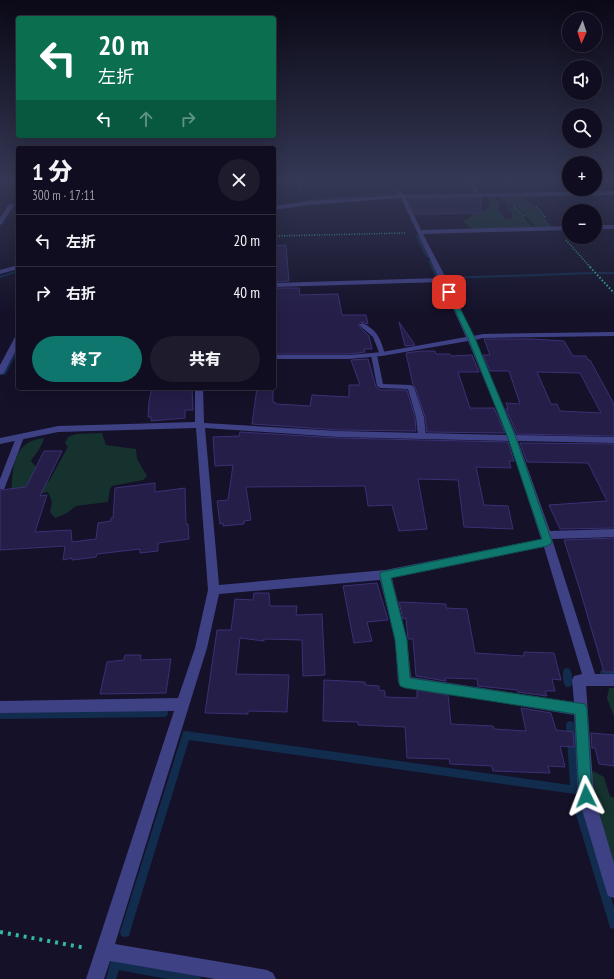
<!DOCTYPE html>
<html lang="ja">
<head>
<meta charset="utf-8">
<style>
  body { margin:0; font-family:"PT Sans Narrow","Noto Sans JP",sans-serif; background:#1d1b2c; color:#f1f3f6; height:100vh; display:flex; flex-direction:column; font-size:15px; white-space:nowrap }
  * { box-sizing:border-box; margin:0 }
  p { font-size:13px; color:#9b9ca4 }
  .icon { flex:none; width:22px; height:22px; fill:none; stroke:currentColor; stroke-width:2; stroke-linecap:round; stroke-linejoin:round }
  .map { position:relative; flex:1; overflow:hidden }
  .side { position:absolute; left:16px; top:146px; width:260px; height:244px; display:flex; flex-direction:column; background:#0f0d1f; border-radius:4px; box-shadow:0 4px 16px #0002,0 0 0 1px #2f2d3d }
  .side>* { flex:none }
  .guide { position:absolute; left:16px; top:16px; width:260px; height:122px; border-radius:4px; box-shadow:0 4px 16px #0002,0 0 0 1px #2f2d3d; background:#0b6e4f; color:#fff; overflow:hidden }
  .needle { width:26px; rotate:183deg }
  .buttons { position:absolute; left:562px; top:12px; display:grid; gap:8px }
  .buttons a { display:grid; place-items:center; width:40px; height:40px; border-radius:50%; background:#0f0d1f; box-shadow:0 4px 16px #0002,0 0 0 1px #2f2d3d; font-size:20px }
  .pin { position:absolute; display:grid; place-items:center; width:34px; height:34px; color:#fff; margin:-17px; border-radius:8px; box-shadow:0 2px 6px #0006 }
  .me { position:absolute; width:44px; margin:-22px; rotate:357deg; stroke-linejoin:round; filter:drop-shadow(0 0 3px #0008) }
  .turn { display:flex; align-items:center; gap:14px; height:84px; padding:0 16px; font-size:18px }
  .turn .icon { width:52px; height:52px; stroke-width:2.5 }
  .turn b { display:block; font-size:28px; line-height:34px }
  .lanes { display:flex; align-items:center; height:38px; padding:0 16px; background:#0003; justify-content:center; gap:20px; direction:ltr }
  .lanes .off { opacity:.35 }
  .round { display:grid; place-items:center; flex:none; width:42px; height:42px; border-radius:21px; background:#1d1b2c }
  .overview { display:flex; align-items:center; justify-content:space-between; height:68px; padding:0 16px }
  h1 { font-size:24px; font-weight:800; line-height:30px }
  .cta { display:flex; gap:8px; margin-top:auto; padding:8px 16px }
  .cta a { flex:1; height:46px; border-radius:24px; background:#0f766e; color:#fff; font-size:16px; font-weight:800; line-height:46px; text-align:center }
  .cta a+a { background:#1d1b2c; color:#f1f3f6 }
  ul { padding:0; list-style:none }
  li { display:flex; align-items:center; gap:12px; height:52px; padding:0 16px; border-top:1px solid #2f2d3d }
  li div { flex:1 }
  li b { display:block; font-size:15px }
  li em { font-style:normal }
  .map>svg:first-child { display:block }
</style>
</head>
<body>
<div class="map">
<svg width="614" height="979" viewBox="0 0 614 979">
  <rect width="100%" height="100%" fill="#141129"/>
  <g fill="#15322f">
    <path d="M495,197L500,205L499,210L506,219H512V213L504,205L515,209L534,228L476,230L469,227L463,221L471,217V215C479,213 488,211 491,202L488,198Z"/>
    <polygon points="499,197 525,197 552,227 537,228 518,208 503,202"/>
    <path d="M102,433L106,445L136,449L137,459L147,476L143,480L112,486L110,489L108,502L76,506L67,513L55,518L50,512L52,502L48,492L11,498C13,473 10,441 44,438C42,447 36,453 31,461L36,467L30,481L45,483L49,481L68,447L65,443L68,437L76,434Z"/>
    <polygon points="609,688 614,688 614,717 607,698"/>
    <polygon points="593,771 604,777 610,796 614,798 614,864 612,864 590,781"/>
  </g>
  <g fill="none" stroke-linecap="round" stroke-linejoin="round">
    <g fill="#112c4d" fill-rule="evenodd">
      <polygon points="440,193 441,195 406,196 404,195 406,194"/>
      <polygon points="371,194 398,194 400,195 398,196 371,196 307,202 305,201 307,200"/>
      <polygon points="416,234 419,235 430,257 429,258 426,257 415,235"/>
      <polygon points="429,260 432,261 440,278 439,279 436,278 428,261"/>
      <polygon points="18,270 18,272 0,278 0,276"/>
      <polygon points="592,272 593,272 593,274 447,279 445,278 447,277"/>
      <rect x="598" y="272" width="16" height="2"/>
      <polygon points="441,283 444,284 454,305 453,306 450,305 440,284"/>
      <polygon points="16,346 18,346 18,351 6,374 4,375 2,375 2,374"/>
      <path d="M567,668L570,669C572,674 573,681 571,686L568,687L565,686C563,681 562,674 564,669Z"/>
      <polygon points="604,669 614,670 614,678 601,676 600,673 601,670"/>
      <polygon points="164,709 167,710 168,713 167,716 164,717 0,719 0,711"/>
      <polygon points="570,721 573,722 574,725 579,790 578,793 575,794 189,740 130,932 129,936 125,937 121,936 120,932 183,732 186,731 570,785 566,725 567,722"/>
      <polygon points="579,803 582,805 584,808 614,907 614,929 610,928 609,924 574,808 576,805"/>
      <polygon points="115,959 196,974 200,975 201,979 167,979 119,970 116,979 106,979 111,960"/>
    </g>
  </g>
  <g fill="#241e49" stroke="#3a3174" fill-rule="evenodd">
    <polygon points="481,198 481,213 415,214 408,199"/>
    <polygon points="286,245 289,281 274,282 274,246"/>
    <polygon points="274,288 299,288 300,295 338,294 342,315 366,315 368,324 361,322 358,325 369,336 372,349 364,349 365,352 349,354 274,354"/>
    <polygon points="399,322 415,345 405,346"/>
    <path d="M484,339H532L564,341L573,356H586L588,360H590L614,404V436L517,434L506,409H508L506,403L520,404L509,371H490L483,355H490ZM537,372L580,373L601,413L560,411L557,404H551Z"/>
    <polygon points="421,351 435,351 436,354 450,354 451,356 472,355 479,372 458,372 470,408 494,408 505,433 427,432 425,417 415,387 413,385 406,353"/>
    <polygon points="368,359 376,387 380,390 407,390 415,417 416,431 338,430 252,424 257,388 273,388 273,402 276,403 276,404 310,406 312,395 349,397 349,385 360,385 351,360"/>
    <polygon points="152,388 192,388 193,410 185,410 185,418 151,421 151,417 148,417 149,401"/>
    <polygon points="240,432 338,438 508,442 514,461 509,461 511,468 476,467 484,505 508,506 513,529 464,527 458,480 418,479 427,529 399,531 392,505 368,506 365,486 246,487 251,520 244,521 244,524 223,526 223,523 220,524 217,501 228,500 233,465 215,466 213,437 239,436"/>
    <polygon points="520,443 614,444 614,528 560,529 549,505 607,501 588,463 527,462"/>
    <polygon points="44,451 62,451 40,496 47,495 35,532 71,530 72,542 96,539 98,523 111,521 111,518 113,518 115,488 155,483 155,492 185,488 186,524 188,524 189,539 158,543 158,551 140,553 140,549 97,554 96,557 72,560 72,558 63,560 65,546 0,550 0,490 26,487"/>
    <polygon points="614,538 614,672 604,672 580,590 564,540"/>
    <polygon points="377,583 388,620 367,622 372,641 354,643 343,586"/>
    <polygon points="254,593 269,593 270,606 297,606 296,615 322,614 325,675 303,676 302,640 264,639 264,641 240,638 236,674 289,675 287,712 248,711 248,714 205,713 217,630 231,630 235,599 253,600"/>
    <polygon points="399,602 446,604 446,608 467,609 475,653 524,656 524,652 554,653 561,680 552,679 555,691 545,691 547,696 518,692 517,690 478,686 477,679 445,678 446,681 416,676 413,639 408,639 406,618 403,619"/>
    <polygon points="125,655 141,655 140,660 171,659 166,693 100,694 107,662 124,660"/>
    <polygon points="324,680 365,682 365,685 379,686 379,690 385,691 385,697 417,698 417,690 448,695 451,724 493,726 494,729 526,731 521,708 551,713 556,730 573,732 574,747 560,746 565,767 548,766 550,773 493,771 492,766 450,764 449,759 407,758 405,727 358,725 358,722 323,721"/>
    <polygon points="591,733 614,735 614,766 599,764 595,748 592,748"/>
  </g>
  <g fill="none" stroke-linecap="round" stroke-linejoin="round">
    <g stroke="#36b6a6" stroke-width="1.5" stroke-dasharray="1 1.5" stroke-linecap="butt">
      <polyline points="299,191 302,179"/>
      <polyline points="514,207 525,217"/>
      <polyline points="536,207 545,217"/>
      <polyline points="274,236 405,233"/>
      <polyline points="566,240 591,268"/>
    </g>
    <polyline stroke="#36b6a6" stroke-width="2" stroke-dasharray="1.5 2" stroke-linecap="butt" points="590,267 614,293"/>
    <polyline stroke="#36b6a6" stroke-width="4" stroke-dasharray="3 5" stroke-linecap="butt" points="0,932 86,948"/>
    <g fill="#3f4185" fill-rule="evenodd">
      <path d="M362,323C377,329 381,340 385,354L384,355H380L373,337L359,325Z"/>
      <polygon points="374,353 377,355 383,384 411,385 414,387 424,417 426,436 425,438 422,438 418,436 416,417 408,389 380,388 377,386 371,355"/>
      <polygon points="17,435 23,435 24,437 5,487 4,489 0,489 0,479"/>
    </g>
    <g fill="#3f4185" fill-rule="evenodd">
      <polygon points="469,179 473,179 479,193 475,193"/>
      <path d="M400,190L404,195L614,191V195L406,198L421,230L569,226V230L423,234L447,280L473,336L483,334L614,332V336L483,338L475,340L516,435L614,437V443L518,441L550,531L614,529V537L552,539L595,674H614V686H586L594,796L614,863V898L608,896L606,890L578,796L574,715L400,686L398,682L395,640L380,580L219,594L207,648L115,944L267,970L273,973L276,979H215L110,961L104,979H86L174,711L0,713V701L178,698L195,648L208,590L196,428L58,432L0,444V438L58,426L195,422V388H203L204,423L338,431L507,435L468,341L382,356L349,359H274V355H349L382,352L466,337L441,282L274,287V283L439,278L401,198L309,205L274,210V206L309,201L399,195L397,192ZM205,428L338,437L509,441L541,539L385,570L219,585ZM544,547L582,674L574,676L572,680L574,702L411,677L407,640L392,578Z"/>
      <polygon points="9,204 14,205 2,224 0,225 0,218"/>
      <rect x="595" y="225" width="19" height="4"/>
      <polygon points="18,265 18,269 0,274 0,270"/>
      <polygon points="15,337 18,337 18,346 4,373 0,375 0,365"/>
    </g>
  </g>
  <linearGradient id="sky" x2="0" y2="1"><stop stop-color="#0b0917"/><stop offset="0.57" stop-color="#343854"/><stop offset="1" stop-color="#343854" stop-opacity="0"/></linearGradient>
  <rect width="614" height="316" fill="url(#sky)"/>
  <polygon fill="#0f766e" stroke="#0a4d48" points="447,291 452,292 475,338 516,438 552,542 551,544 547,546 391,578 407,640 410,678 585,704 587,709 592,796 590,801 586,803 581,801 579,796 575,714 405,688 400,686 399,682 395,640 380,575 381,572 542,539 508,438 468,338 446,292"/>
</svg>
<div class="buttons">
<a><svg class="needle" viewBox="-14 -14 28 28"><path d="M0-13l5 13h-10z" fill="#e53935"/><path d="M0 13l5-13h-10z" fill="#9b9ca4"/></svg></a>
<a><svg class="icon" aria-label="sound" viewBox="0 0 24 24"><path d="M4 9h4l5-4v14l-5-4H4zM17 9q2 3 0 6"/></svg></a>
<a><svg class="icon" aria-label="search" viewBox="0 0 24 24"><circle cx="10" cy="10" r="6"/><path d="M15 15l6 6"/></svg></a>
<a>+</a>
<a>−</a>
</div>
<div class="pin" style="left:449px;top:292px;background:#d93025"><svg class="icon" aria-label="arrive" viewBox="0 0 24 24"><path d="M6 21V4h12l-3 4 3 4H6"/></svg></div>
<svg class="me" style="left:586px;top:796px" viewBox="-20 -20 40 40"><path d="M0-17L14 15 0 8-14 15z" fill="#0f766e" stroke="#fff" stroke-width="4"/></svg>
<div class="guide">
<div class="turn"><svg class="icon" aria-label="left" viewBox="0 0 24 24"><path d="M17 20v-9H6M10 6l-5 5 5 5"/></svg><div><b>20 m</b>左折</div></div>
<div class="lanes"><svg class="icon" aria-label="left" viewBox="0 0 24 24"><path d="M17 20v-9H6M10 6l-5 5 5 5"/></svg><svg class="icon off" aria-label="ahead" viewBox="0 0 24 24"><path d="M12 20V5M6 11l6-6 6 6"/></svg><svg class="icon off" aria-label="right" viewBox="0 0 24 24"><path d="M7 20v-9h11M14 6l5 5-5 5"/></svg></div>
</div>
<section class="side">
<div class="overview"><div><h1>1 分</h1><p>300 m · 17:11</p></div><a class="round"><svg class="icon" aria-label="close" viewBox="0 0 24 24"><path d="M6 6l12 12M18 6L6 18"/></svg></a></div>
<ul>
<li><svg class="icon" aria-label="left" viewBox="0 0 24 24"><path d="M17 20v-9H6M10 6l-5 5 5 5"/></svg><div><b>左折</b></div><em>20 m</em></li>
<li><svg class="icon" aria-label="right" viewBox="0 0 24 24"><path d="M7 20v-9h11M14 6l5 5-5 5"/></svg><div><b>右折</b></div><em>40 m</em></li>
</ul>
<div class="cta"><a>終了</a><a>共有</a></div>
</section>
</div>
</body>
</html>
